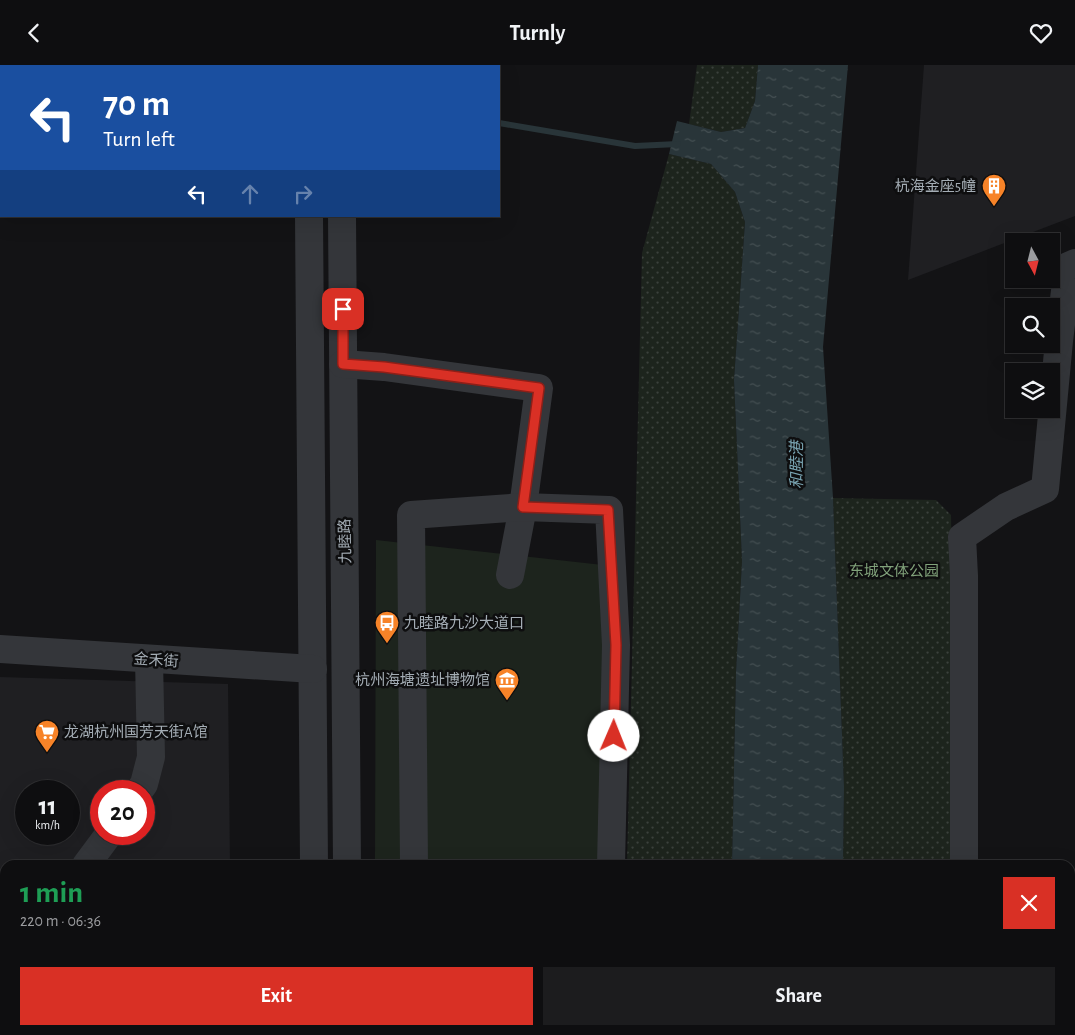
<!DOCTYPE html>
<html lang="en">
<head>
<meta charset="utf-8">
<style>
  body { margin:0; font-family:"Alegreya Sans","Noto Sans SC",sans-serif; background:#1c1c1e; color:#f1f3f6; height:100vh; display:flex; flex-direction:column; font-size:19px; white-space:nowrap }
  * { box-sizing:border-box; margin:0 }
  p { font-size:16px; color:#9b9c9f }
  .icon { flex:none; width:28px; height:28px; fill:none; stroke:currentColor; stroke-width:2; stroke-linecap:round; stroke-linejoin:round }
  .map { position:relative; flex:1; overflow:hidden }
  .panel { position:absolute; left:0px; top:795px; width:1075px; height:175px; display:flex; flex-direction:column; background:#0e0e10; border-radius:15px 15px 0 0; box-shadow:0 5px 20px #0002,0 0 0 1px #2e2e30 }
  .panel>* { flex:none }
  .hud { position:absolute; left:0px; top:0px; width:500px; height:152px; box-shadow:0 5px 20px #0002,0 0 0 1px #2e2e30; background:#1a4fa0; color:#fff; overflow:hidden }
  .needle { width:32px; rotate:173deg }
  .fabs { position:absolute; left:1005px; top:168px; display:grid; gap:10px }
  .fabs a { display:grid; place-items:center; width:55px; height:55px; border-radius:0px; background:#0e0e10; box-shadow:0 5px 20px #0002,0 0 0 1px #2e2e30; font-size:25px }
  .speed { position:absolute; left:15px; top:715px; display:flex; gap:10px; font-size:25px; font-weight:700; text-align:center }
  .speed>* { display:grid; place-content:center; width:65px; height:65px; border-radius:50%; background:#0e0e10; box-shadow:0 5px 20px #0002,0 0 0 1px #2e2e30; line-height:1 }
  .speed small { font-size:12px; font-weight:400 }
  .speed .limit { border:8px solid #d22; background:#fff; color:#111 }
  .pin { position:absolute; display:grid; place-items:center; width:42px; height:42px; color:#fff; margin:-21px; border-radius:10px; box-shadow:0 2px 8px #0006 }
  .me { position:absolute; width:55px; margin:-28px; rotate:1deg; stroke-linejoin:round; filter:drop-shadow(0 0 4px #0008) }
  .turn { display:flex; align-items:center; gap:18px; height:105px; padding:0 20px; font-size:22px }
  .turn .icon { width:65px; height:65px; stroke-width:2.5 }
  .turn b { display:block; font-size:35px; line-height:42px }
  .lanes { display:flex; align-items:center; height:48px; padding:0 20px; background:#0003; justify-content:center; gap:25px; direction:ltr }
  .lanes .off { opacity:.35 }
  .round { display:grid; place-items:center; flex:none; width:52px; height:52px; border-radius:0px; background:#1c1c1e }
  .summary { display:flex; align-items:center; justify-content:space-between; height:85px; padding:0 20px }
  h1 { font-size:30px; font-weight:700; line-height:38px; color:#1e9e55 }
  .primary-button { display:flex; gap:10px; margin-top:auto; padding:10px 20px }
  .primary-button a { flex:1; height:58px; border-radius:0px; background:#d93025; color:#fff; font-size:20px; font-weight:700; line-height:58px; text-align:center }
  .primary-button a+a { background:#1c1c1e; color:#f1f3f6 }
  header { display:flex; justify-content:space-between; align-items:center; height:65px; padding:0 20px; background:#0e0e10; font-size:22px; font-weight:700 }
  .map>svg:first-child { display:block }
</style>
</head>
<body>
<header><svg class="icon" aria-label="back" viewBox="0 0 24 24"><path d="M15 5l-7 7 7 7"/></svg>Turnly<svg class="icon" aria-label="heart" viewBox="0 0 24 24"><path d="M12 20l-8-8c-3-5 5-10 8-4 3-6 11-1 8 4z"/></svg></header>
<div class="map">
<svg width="1075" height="970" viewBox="0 0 1075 970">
  <defs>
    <pattern id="park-dots" width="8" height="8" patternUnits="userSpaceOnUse" patternTransform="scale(1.25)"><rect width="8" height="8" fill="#1d241d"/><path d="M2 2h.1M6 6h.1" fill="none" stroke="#3b413c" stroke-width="1.8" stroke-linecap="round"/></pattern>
    <pattern id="water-ripples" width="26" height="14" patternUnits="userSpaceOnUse" patternTransform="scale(1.25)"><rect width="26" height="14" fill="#293539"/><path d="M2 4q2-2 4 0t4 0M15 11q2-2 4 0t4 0" fill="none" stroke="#455053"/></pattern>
  </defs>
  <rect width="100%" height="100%" fill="#131315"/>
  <g fill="#1f1f22" fill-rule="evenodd">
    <polygon points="924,0 1075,0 1075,151 908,215"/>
    <path d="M0,612L228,619L230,800H5V965H231L232,970H0ZM26,726H69V769H26ZM101,726H144V769H101Z"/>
  </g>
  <g fill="#1d241d">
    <polygon points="376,475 612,501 605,800 375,800"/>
    <rect x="375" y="965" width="226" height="5"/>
  </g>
  <g fill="url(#park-dots)">
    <polygon points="697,0 758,0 755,36 745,63 721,67 689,59"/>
    <polygon points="669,89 711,99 735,127 745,157 734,315 742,496 736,607 732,800 627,800 642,188"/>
    <polygon points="833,433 936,435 951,450 956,800 843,800 844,722"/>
    <rect x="622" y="965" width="106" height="5"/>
    <rect x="840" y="965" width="118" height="5"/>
  </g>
  <g fill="url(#water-ripples)">
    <polygon points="758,0 848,0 823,282 833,433 844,722 843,800 732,800 736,607 742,496 734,315 745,157 735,127 711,99 669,89 677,56 721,67 745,63 755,36"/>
    <rect x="728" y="965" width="112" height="5"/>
  </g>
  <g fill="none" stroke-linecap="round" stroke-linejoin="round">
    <g stroke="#293539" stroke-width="6">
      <polyline points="0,26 1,26"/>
      <polyline points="499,58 635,81 678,79"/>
    </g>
    <g stroke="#34363a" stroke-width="28">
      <polyline points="308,0 308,1"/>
      <polyline points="341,0 341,1"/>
      <polyline points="309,151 314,800"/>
      <polyline points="342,151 347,800"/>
      <polyline points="343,299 384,302 539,323 523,442 510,510"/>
      <polyline points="0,584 313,604"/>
      <polyline points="139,726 144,719 151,692 149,594"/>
      <polyline points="86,800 109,769"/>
      <polyline points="414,800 411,450 523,442 609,445 616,580 611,800"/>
      <polyline points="964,800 964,511 962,472 1006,442 1045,424 1059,276 1068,201 1075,198"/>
      <polyline points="1070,848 1075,848"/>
      <polyline points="0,922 5,915"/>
      <polyline points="315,965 315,970"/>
      <polyline points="348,965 348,970"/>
      <polyline points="416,965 416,970"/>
      <polyline points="609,970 609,965"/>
    </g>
  </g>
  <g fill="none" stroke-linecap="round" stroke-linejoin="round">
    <defs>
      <polyline id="route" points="343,244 343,299 384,302 539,323 523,442 608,445 616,580 614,671"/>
    </defs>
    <use href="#route" stroke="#8d1f18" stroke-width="12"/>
    <use href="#route" stroke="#d93025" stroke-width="9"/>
  </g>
  <defs>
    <symbol id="building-pin" viewBox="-11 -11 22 30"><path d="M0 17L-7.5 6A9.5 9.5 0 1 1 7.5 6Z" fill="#f78328" stroke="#0e0e0f"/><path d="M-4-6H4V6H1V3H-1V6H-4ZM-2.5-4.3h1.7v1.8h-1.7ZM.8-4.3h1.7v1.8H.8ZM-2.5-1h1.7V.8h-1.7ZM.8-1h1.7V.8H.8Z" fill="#fff"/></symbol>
    <symbol id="bus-pin" viewBox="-11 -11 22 30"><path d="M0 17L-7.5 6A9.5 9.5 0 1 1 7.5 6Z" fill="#f78328" stroke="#0e0e0f"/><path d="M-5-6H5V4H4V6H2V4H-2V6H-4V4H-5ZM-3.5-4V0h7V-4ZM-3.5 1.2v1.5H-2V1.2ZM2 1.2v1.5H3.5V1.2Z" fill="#fff"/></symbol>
    <symbol id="museum-pin" viewBox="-11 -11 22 30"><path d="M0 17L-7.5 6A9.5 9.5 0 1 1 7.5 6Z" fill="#f78328" stroke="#0e0e0f"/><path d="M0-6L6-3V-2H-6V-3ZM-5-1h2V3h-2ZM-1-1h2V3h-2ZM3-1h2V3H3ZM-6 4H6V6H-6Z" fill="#fff"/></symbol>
    <symbol id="supermarket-pin" viewBox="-11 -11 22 30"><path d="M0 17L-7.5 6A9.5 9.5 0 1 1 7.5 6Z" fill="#f78328" stroke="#0e0e0f"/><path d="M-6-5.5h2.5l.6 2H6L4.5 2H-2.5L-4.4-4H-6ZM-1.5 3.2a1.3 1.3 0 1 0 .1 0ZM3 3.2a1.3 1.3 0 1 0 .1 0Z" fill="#fff"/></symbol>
  </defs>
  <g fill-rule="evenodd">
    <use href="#building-pin" x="980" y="107" width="28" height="38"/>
    <use href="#bus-pin" x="373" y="544" width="28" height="38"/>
    <use href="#museum-pin" x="493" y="601" width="28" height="38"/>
    <use href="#supermarket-pin" x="33" y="653" width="28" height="38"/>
  </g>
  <g text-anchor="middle" stroke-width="5" stroke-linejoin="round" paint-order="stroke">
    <g font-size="15" fill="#a4adb5" stroke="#0e0e0f" text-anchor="end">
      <text x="976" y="126">杭海金座5幢</text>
      <text x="404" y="563" text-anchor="start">九睦路九沙大道口</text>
      <text x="490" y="620">杭州海塘遗址博物馆</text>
      <text x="64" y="672" text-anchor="start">龙湖杭州国芳天街A馆</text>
    </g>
    <g font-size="15" fill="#a4adb5" stroke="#0e0e0f">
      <text transform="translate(345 476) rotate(-91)" y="5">九睦路</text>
      <text transform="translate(156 595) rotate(4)" y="5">金禾街</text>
    </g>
    <g font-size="15" fill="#80a17a" stroke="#0e0e0f">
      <text x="894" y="511">东城文体公园</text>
    </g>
    <g font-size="16" font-style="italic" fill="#79a4b2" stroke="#0e0e0f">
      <text transform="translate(796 400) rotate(-90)" y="6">和睦港</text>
    </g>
  </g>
</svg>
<div class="fabs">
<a><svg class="needle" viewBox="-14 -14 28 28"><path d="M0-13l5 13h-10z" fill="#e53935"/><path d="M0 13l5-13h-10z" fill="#9b9c9f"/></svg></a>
<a><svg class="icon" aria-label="search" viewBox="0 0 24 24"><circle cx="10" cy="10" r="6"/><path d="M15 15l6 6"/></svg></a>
<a><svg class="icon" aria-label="layers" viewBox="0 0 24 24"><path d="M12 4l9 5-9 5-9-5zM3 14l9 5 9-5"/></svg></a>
</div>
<div class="speed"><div>11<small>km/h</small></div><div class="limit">20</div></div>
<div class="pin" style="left:343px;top:244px;background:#d93025"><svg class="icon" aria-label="arrive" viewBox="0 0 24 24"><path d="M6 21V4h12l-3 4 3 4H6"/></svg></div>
<svg class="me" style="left:614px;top:671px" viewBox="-20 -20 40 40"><circle r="19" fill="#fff"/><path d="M0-13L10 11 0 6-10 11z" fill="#d93025"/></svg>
<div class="hud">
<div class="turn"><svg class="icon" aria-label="left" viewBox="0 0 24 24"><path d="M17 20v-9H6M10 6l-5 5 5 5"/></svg><div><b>70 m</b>Turn left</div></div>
<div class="lanes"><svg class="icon" aria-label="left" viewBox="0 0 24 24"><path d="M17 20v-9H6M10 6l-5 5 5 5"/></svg><svg class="icon off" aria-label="ahead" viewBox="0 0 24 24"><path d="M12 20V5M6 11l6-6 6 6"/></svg><svg class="icon off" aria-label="right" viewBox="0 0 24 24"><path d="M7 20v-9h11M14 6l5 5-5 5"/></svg></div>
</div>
<section class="panel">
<div class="summary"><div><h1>1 min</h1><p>220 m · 06:36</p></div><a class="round" style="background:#d93025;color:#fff"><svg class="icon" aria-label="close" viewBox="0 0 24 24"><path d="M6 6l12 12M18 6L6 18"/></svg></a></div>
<div class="primary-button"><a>Exit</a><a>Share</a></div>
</section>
</div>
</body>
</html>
